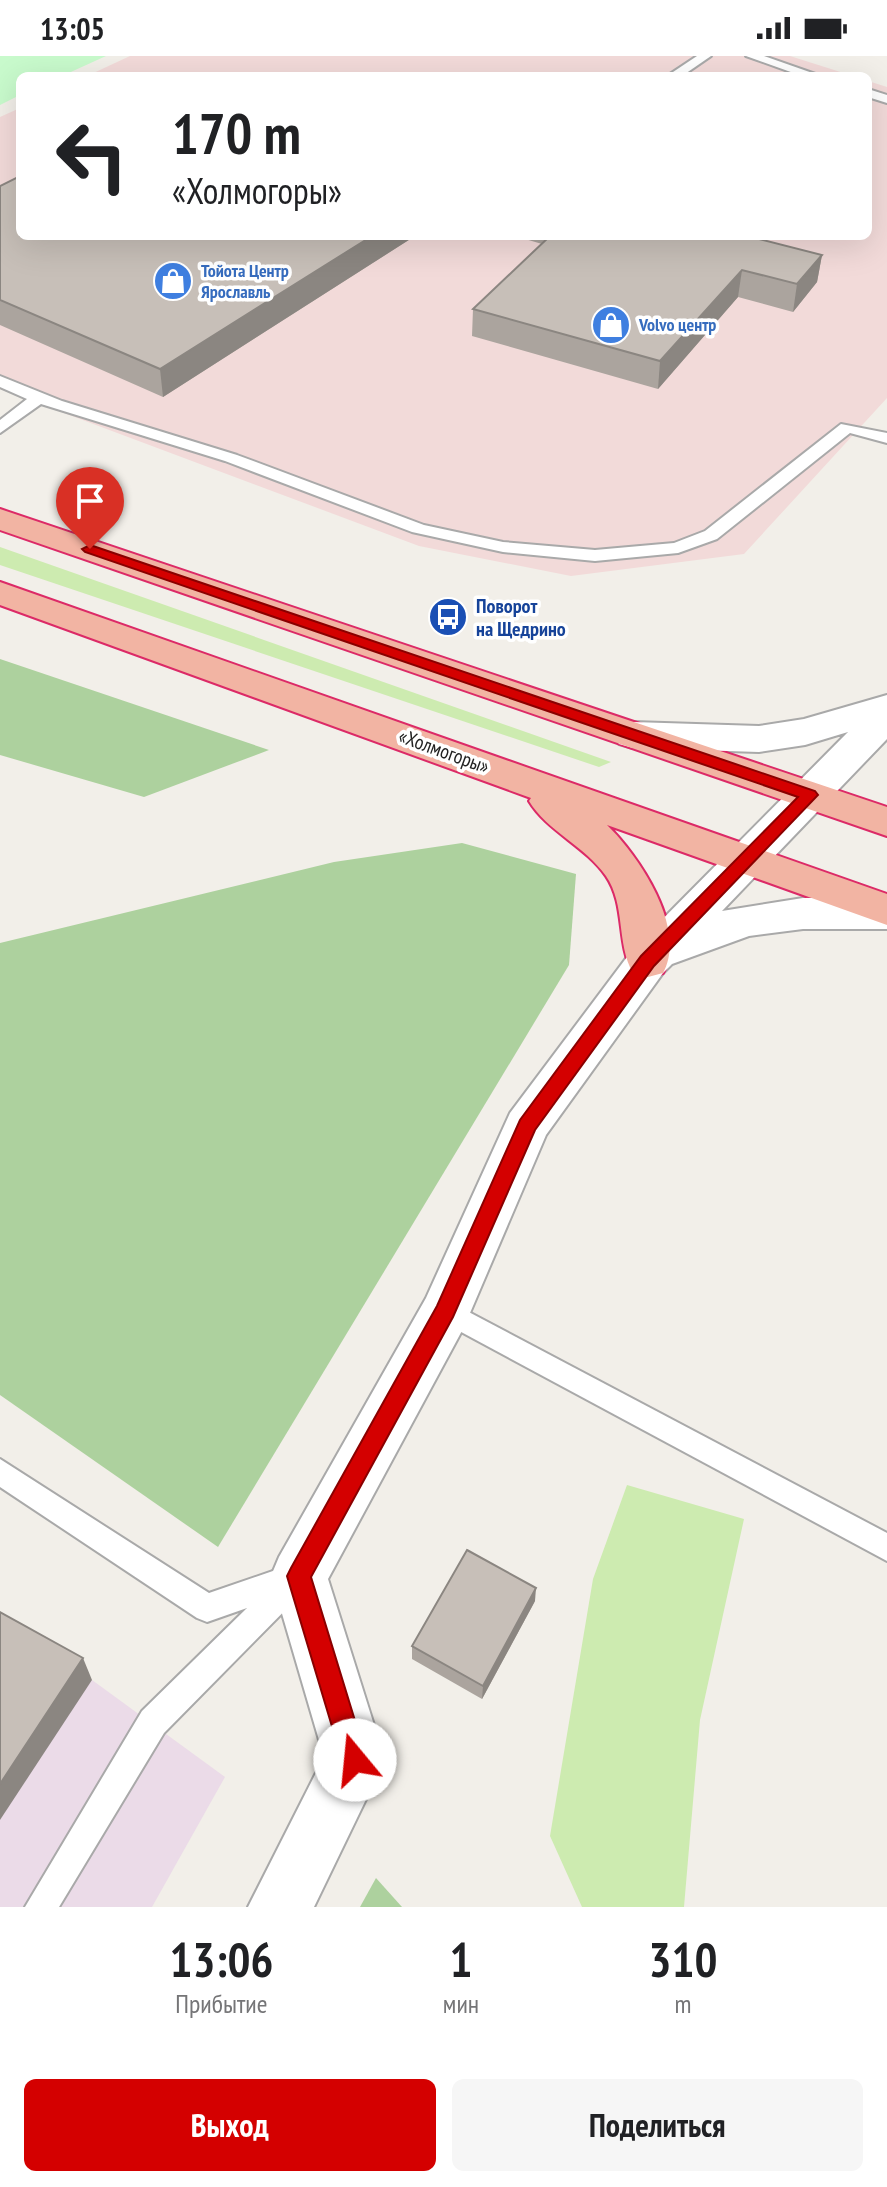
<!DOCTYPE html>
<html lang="ru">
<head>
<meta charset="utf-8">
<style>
  body { margin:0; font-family:"PT Sans Narrow",sans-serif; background:#f6f6f6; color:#202124; height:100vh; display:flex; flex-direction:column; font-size:30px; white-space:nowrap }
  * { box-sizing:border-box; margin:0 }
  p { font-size:26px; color:#757577 }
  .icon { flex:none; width:44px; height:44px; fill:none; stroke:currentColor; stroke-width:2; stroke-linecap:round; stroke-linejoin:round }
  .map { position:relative; height:1851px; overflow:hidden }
  .sheet { display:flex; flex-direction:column; background:#fff; flex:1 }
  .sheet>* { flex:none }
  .guide { position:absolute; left:16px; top:16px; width:856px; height:168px; border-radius:12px; box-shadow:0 8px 32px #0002; background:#fff; color:#202124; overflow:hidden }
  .pin { position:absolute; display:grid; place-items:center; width:68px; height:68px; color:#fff; margin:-82px -34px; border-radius:50% 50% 50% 0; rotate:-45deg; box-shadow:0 0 8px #0007 }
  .pin .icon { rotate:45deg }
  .me { position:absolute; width:88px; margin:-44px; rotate:343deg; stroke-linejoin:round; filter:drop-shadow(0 0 6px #0008) }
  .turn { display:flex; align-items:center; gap:28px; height:168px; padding:0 24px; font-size:36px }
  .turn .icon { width:104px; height:104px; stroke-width:2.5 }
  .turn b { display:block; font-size:56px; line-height:68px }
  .eta { display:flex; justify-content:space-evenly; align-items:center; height:136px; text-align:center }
  .eta b { font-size:48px; font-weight:800; line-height:56px }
  .button { display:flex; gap:16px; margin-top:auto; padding:16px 24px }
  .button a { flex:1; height:92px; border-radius:12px; background:#d40000; color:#fff; font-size:32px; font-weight:800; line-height:92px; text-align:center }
  .button a+a { background:#f6f6f6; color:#202124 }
  .status { display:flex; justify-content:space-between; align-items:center; height:56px; padding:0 40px; background:#fff; direction:ltr }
  .status svg { height:22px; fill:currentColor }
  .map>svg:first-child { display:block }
</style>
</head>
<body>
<div class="status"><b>13:05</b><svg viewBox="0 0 49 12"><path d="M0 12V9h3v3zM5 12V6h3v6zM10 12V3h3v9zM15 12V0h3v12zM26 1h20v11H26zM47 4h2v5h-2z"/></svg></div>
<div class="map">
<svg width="887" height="1851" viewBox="0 0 887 1851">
  <rect width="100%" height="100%" fill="#f2efe9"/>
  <g fill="#f2dad9">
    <polygon points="130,0 790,0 853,20 87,20"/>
    <polygon points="868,25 887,31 887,342 744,498 571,520 419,490 0,333 0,61 20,52 20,180 868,180"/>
  </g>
  <polygon fill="#ebdbe8" points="0,1570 92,1624 225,1721 152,1851 0,1851"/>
  <g fill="#cdebb0">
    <polygon points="0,491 611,706 599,711 0,509"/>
    <polygon points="627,1429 744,1463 700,1664 684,1851 582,1851 550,1780 593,1523"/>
  </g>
  <g fill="#add19e">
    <polygon points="0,603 269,694 144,741 0,699"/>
    <polygon points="462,787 576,818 569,909 218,1491 0,1339 0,887 334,806"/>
    <polygon points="376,1822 402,1851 360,1851"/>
  </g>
  <polygon fill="#c8facc" points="0,0 106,0 62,20 20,20 20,39 0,49"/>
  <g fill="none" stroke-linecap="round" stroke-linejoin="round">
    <defs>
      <g id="service">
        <polygon points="697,0 711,0 682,20 667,20"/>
        <polygon points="746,0 764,0 821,20 802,20"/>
        <polygon points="868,33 887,39 887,47 868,41"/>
        <polygon points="0,320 62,345 237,399 424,469 503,486 595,494 674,487 705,475 841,368 887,377 887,387 850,377 717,483 678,497 595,505 503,496 412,476 225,405 41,348 0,377 0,364 27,343 0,331"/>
        <polygon points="446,1244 887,1477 887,1505 437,1263 433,1255 437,1247"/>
        <polygon points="0,1403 209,1537 299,1506 309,1510 313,1520 309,1530 164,1677 59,1851 25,1851 142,1655 247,1552 207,1566 197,1562 0,1431"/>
      </g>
      <polygon id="minor" points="887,639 887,683 722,855 803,842 887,841 887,873 803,873 749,880 672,908 663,917 546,1079 464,1271 328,1523 385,1704 314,1851 248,1851 324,1701 271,1520 279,1501 426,1242 510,1057 633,893 848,676 805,689 759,696 633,692 619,688 614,679 619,670 633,666 759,670 804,663"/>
      <g id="trunk">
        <polygon points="0,453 887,751 887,780 0,474"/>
        <path d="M0,526L887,838V869L607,769C638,799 688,872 663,917L648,921L633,917C616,887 626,849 606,820C585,790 547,775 529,745L531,742L0,549Z"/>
      </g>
    </defs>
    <use href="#service" stroke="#a9a9a9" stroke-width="4"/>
    <use href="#minor" stroke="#a9a9a9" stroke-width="4"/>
    <use href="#trunk" stroke="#dc2a67" stroke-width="4"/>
    <use href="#service" fill="#fff" fill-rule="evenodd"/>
    <use href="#minor" fill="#fff" fill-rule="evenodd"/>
    <use href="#trunk" fill="#f2b4a3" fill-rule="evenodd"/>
  </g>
  <g fill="#aba49e">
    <polygon points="0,130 20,180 415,180 163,341 0,269"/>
    <polygon points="515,180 747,180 822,199 817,226 793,256 738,241 658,333 472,280 473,253 542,188"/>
    <polygon points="535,1545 482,1643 412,1603 412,1590"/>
  </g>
  <g fill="#8b8681">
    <polygon points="372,180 415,180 163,341 160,313"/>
    <polygon points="822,199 817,226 793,256 797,228"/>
    <polygon points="742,214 738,241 658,333 660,305"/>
    <polygon points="536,1532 535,1545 482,1643 483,1630"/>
    <polygon points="83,1602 92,1624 0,1764 0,1728"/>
  </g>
  <g fill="#c7bfb8" stroke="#8b8681" stroke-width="2">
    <polygon points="20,120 20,180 372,180 160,313 0,244 0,130"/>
    <polygon points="550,180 747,180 822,199 797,228 742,214 660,305 473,253"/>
    <polygon points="467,1494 536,1532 483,1630 412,1590"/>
    <polygon points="0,1556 83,1602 0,1728"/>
  </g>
  <polygon fill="#d40000" stroke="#8a0000" stroke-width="2" points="90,489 815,735 818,739 654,910 535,1074 453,1261 311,1521 367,1704 363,1712 355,1716 346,1712 342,1704 287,1520 291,1512 437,1250 520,1064 641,900 798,741 85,496 82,493"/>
  <defs>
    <symbol id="shop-disc" viewBox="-11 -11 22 22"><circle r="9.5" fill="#3f7fe0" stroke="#fff"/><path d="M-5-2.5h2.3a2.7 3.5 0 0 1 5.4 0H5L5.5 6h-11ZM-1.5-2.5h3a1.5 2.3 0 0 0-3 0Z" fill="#fff"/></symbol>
    <symbol id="bus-disc" viewBox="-11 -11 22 22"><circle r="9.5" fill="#1a4fb4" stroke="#fff"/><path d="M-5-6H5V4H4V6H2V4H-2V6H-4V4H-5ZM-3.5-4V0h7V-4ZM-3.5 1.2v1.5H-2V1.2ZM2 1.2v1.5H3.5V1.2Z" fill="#fff"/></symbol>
  </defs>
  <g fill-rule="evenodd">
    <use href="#shop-disc" x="151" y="203" width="44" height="44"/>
    <use href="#shop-disc" x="589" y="247" width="44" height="44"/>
    <use href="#bus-disc" x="426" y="539" width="44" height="44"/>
  </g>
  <g text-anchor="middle" stroke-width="7" stroke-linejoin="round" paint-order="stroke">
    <g font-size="18" font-weight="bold" fill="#366cbe" stroke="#fff" text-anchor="start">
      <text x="201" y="221">Тойота Центр<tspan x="201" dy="21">Ярославль</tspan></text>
      <text x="639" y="275">Volvo центр</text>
    </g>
    <g font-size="20" font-weight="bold" fill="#164399" stroke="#fff" text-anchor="start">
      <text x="476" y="557">Поворот<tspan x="476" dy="23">на Щедрино</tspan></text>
    </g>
    <g font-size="20" fill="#222" stroke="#fff">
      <text transform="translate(444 695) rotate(20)" y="7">«Холмогоры»</text>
    </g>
  </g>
</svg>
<div class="pin" style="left:90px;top:493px;background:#d93025"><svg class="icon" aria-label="arrive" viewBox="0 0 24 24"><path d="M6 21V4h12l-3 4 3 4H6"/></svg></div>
<svg class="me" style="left:355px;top:1704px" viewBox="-20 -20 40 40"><circle r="19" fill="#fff"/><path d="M0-13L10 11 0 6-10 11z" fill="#d40000"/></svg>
<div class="guide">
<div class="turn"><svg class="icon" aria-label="left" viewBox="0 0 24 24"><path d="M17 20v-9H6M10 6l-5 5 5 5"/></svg><div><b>170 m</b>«Холмогоры»</div></div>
</div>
</div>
<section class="sheet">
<div class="eta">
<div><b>13:06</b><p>Прибытие</p></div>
<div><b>1</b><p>мин</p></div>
<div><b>310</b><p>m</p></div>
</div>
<div class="button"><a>Выход</a><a>Поделиться</a></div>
</section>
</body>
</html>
